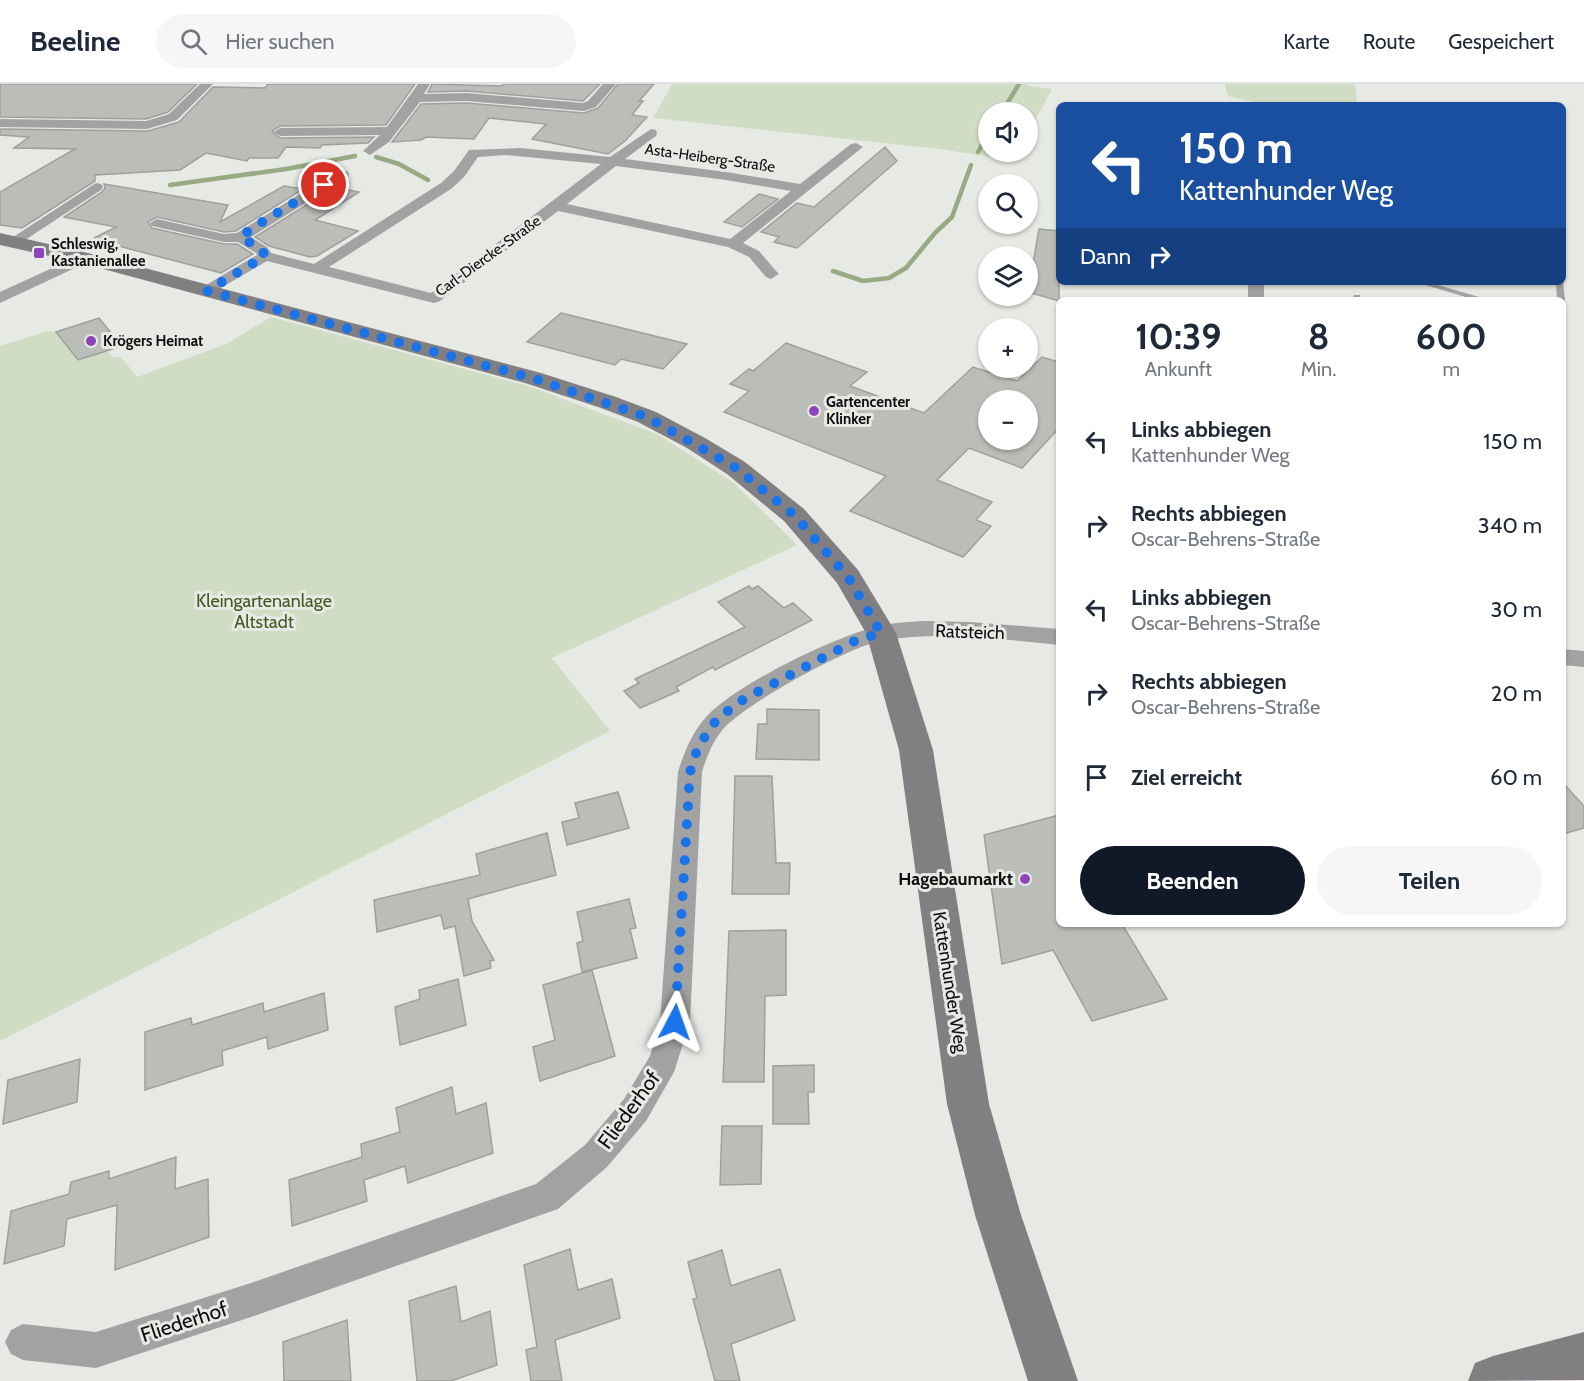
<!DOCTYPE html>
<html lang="de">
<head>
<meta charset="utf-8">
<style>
  body { margin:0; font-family:Cabin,sans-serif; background:#f6f6f7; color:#1f2937; height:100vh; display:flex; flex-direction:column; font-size:22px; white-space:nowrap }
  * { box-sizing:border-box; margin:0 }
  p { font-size:20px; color:#747a83 }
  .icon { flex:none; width:33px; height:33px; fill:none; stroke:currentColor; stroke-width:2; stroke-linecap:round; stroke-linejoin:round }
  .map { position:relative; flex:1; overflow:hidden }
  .drawer { position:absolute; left:1056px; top:213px; width:510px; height:630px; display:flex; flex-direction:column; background:#fff; border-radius:9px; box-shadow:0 2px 4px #0004 }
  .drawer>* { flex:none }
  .top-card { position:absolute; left:1056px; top:18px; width:510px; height:183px; border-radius:9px; box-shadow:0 2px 4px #0004; background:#1a4fa0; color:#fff; overflow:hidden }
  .buttons { position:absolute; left:978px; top:18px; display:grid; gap:12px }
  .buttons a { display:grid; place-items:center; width:60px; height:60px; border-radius:50%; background:#fff; box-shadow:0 2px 4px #0004; font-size:30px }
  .pin { position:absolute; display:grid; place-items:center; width:51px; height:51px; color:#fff; margin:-26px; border:3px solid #fff; border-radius:50%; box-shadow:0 2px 6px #0007 }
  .me { position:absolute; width:66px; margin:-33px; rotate:4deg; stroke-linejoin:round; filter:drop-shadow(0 0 4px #0008) }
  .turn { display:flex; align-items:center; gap:21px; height:126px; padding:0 24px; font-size:27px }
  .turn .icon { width:78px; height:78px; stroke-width:2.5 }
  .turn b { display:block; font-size:42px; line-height:51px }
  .then { display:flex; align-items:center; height:57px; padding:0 24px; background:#0003; gap:12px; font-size:22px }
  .eta { display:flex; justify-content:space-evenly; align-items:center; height:102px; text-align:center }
  .eta b { font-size:36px; font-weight:800; line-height:42px }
  .cta { display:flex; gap:12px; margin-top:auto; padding:12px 24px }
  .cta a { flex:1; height:69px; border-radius:36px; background:#111827; color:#fff; font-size:24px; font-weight:800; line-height:69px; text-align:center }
  .cta a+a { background:#f6f6f7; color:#1f2937 }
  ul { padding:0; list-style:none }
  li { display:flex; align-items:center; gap:18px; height:84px; padding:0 24px }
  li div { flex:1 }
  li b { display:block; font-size:22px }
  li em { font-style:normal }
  header { display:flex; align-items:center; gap:36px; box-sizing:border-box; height:84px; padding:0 30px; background:#fff; border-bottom:2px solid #e0e1e3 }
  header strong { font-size:28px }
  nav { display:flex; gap:33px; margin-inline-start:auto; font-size:21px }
  .search { width:420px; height:54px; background:#f6f6f7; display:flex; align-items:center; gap:15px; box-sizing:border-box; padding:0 21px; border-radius:33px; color:#747a83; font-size:22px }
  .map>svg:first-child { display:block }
</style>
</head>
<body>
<header>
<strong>Beeline</strong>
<div class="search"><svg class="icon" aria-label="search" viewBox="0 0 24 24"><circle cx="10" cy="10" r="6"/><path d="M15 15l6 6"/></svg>Hier suchen</div>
<nav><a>Karte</a><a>Route</a><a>Gespeichert</a></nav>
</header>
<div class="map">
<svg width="1584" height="1297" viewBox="0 0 1584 1297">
  <rect width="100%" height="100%" fill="#e7e9e5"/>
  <g fill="#d0dcc4">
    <polygon points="672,0 1028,0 1028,2 1052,5 1028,49 1028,28 988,28 988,68 1017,68 1012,76 939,65 653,34"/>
    <polygon points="1225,0 1355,0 1357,21 1268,21 1228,12"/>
    <polygon points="271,233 528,302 657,350 734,399 797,461 552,574 610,647 0,957 0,262 48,247 56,248 78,276 107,267 112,273 121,273 137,293 226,260"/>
  </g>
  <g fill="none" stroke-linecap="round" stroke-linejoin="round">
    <g stroke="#98aa84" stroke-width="4.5">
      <polyline points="1002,28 1019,0"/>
      <polyline points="978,68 988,50"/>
      <polyline points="376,73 399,80 428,96"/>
      <polyline points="170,101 286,85 355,72"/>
      <polyline points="833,187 863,197 889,194 906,184 935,149 952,133 971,81"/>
    </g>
  </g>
  <g fill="#bbbdb9" stroke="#9fa09d" stroke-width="1.5" fill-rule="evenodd">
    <polygon points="0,0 197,0 168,28 146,35 0,33"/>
    <polygon points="268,0 415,0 386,41 280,42 272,47 280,54 374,53 368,59 322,61 320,64 286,63 278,74 249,74 247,77 206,69 180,86 95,91 95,97 22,144 0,141 0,108 75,65 14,64 29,53 0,51 0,45 148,47 179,38 213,3 265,4"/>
    <polygon points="432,0 502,2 504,0 600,0 583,17 467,7 428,8"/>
    <polygon points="618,0 654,0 639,17 643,17 632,31 647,33 625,57 608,70 532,55 546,40 489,34 474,55 426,53 421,56 392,58 421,20 467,19 584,29 598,24"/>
    <polygon points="885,63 897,77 797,164 774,158 779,153 761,148 797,119 814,123"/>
    <polygon points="104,100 228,121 220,138 284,102 303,105 236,147 224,148 157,133 148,138 152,144 224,160 237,160 253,170 221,189 92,155 116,143 64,133 102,108 105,104"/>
    <polygon points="335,103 359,108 315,136 358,147 317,172 310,173 269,162 255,153"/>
    <polygon points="759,110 778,115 742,143 724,138"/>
    <polygon points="1039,145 1059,147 1059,217 1028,208"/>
    <polygon points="561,229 687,260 663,285 621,275 615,281 527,258"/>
    <polygon points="99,234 122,262 78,276 56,248"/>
    <path d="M786,259L867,288L850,302L924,329L973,283L1017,297L1042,273L1059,278V344L1022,384L969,364L937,396L992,418L976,436L991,442L963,473L850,427L886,392L724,328L749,307L730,300L749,285L753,287ZM988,316H1028V356H988Z"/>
    <polygon points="749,502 752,505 758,502 784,524 793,519 812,536 715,586 713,583 676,603 679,607 640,624 624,607 639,599 635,595 745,543 718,518"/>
    <polygon points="767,625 819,626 819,676 756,675 758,640 767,640"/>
    <polygon points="735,692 772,692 776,779 790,779 789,810 732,810"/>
    <polygon points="1563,699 1584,722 1584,744 1563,750"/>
    <polygon points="618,708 629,744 567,761 562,738 579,734 575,719"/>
    <polygon points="1059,731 1059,840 1122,840 1167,915 1092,937 1053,866 1002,880 984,751"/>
    <polygon points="547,749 556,791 468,815 472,837 494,876 490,877 491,884 464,892 455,842 444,845 441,831 377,848 374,816 480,791 476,770"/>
    <polygon points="629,815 636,844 630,845 637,874 582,888 577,859 583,857 577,828"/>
    <polygon points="786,846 786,911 765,912 764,998 723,998 729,847"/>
    <polygon points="592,886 615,972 540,997 533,963 555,956 543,901"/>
    <polygon points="458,895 466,941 400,961 395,923 420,915 419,906"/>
    <polygon points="324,909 328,946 268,965 267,953 222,967 223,981 145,1006 145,948 191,934 192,941 263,919 264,928"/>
    <polygon points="80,975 77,1018 3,1040 8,996"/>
    <polygon points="814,981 814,1008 808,1008 809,1040 773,1040 773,982"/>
    <polygon points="452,1003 456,1030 486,1019 493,1069 408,1099 405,1082 364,1096 367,1117 292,1142 289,1096 362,1073 361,1060 400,1048 396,1024"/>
    <polygon points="722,1042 762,1042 761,1100 720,1101"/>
    <polygon points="176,1073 175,1105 208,1095 209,1153 115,1186 117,1121 67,1135 64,1162 4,1180 11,1127 69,1110 71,1098 109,1087 109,1095"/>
    <polygon points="570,1165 578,1206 612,1195 620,1234 555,1256 562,1297 531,1297 526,1266 537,1263 524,1181"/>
    <polygon points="722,1166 731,1202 780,1185 795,1236 731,1260 740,1297 715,1297 693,1215 697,1214 688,1178"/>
    <polygon points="456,1202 461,1238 490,1227 497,1281 451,1297 417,1297 409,1217"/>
    <polygon points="347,1236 351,1297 284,1297 283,1258"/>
  </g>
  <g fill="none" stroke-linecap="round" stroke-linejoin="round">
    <g fill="#a3a2a3" fill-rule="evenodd">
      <polygon points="1563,197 1565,216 1563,218 1563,216 1557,216 1556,198"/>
      <polygon points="1415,198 1428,198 1489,216 1476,216"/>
      <polygon points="1354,211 1360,211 1360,216 1352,216"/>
    </g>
    <g fill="#a3a2a3" fill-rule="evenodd">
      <polygon points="200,0 213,0 177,36 147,45 0,43 0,35 146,37 169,30"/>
      <polygon points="418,0 430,0 424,10 467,9 583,19 588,17 603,0 616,0 596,23 584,27 467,17 420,18 389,58 370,71 363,67 380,51 280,52 274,48 280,44 387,43"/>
      <path d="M651,45L656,46L657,49L656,52L625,75L726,88L800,100L851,60L856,59L863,63L743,159L759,167L776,187L779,190L771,195L766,193L749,173L728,163L558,127L440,217L434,219L267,177L207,212L201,210L199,207L201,204L257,171L256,169L238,158H224L152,142L150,139L157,135L224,150L237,149L337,87H347L349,90L347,93L251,153L267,163L271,169L314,180L441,99L454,87L469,66L520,64L610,73ZM505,71L601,80L431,209L329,183L451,105L464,93L478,73ZM616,82L726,96L791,107L730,155L567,120Z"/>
      <polygon points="96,99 101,100 103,103 101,106 19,160 14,161 7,157"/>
      <polygon points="85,169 93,174 90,177 0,219 0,208"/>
      <rect x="1248" y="198" width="16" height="18"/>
      <path d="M925,537L970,538L1059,545V561C1001,555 943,547 885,556C851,561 749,618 725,643C713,656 707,672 702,688L690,938L674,988L646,1037L607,1083L558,1125L251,1233L96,1284L23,1276L11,1270L5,1258L11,1246L23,1240L96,1248L251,1199L536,1100L585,1061L624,1015L650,972L660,938L678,688C684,668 693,647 707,632C737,600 837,551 880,542C895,538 910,538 925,537Z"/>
      <polygon points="1563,565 1584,567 1584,583 1563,581"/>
    </g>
    <g fill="#817f82" fill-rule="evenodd">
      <polygon points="0,149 92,170 541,289 616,313 656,328 705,354 745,378 804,425 858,486 896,549 933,666 989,1020 1021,1131 1078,1297 1028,1297 975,1131 947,1020 899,666 866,549 837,499 784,437 727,390 687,364 638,338 598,323 525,299 81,179 0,161"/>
      <polygon points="1584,1248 1584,1296 1468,1297 1475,1279 1493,1272"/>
    </g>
  </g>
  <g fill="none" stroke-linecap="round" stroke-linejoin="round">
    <polyline stroke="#1a73e8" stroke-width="10" stroke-dasharray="0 18" points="324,101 252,144 241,153 262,166 265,172 207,207 532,294 647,333 736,384 794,431 848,493 881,549 855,557 744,615 717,635 698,663 690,688 675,938"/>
  </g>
  <g fill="#8d46b9" stroke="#e7e9e5" stroke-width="2">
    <rect x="33" y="163" width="12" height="12" rx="3"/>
    <circle cx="91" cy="257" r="6"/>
    <circle cx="814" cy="327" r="6"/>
    <circle cx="1025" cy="795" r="6"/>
  </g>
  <g text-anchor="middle" stroke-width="6" stroke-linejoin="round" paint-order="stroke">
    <g font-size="15" fill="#0e0e0d" stroke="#e7e9e5">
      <text transform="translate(710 74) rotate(8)" y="5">Asta-Heiberg-Straße</text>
      <text transform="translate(488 172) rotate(-36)" y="5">Carl-Diercke-Straße</text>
    </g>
    <g font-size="15" font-weight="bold" fill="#0e0e0d" stroke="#e7e9e5" text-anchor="start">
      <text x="51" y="165">Schleswig,<tspan x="51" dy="17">Kastanienallee</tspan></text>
      <text x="103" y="262">Krögers Heimat</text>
      <text x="826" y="323">Gartencenter<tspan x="826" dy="17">Klinker</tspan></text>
    </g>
    <g font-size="18" fill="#415921" stroke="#e7e9e5">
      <text x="264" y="523">Kleingartenanlage<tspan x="264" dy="21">Altstadt</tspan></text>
    </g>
    <g font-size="18" fill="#0e0e0d" stroke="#e7e9e5">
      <text transform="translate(970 548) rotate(2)" y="6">Ratsteich</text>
      <text transform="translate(950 898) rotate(81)" y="6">Kattenhunder Weg</text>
    </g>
    <g font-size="18" font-weight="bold" fill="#0e0e0d" stroke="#e7e9e5" text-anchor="end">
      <text x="1013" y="801">Hagebaumarkt</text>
    </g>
    <g font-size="21" fill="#0e0e0d" stroke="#e7e9e5">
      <text transform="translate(629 1026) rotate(-54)" y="7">Fliederhof</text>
      <text transform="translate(184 1238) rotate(-18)" y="7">Fliederhof</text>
    </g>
  </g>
</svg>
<div class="buttons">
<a><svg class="icon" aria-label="sound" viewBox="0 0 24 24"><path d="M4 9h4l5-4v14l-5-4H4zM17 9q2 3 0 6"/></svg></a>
<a><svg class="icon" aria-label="search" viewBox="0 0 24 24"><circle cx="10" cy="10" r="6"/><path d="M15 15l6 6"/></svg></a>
<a><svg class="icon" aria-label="layers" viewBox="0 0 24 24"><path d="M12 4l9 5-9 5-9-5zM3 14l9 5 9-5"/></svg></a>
<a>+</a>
<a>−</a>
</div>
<div class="pin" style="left:324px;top:101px;background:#d93025"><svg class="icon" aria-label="arrive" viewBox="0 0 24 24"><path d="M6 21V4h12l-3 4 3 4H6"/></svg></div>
<svg class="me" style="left:675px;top:938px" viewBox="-20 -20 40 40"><path d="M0-17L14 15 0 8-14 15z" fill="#1a73e8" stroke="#fff" stroke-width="4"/></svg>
<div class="top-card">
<div class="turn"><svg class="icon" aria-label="left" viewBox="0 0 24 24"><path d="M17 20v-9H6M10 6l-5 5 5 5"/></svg><div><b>150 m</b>Kattenhunder Weg</div></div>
<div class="then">Dann<svg class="icon" aria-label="right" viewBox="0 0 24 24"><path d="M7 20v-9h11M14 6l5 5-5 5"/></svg></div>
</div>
<section class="drawer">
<div class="eta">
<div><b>10:39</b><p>Ankunft</p></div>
<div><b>8</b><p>Min.</p></div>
<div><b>600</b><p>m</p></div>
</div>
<ul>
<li><svg class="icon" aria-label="left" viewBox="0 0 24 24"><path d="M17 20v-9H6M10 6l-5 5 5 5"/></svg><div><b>Links abbiegen</b><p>Kattenhunder Weg</p></div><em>150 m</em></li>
<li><svg class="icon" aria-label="right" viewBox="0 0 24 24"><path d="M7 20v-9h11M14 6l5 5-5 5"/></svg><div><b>Rechts abbiegen</b><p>Oscar-Behrens-Straße</p></div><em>340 m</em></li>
<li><svg class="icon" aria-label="left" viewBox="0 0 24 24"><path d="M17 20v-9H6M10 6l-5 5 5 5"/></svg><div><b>Links abbiegen</b><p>Oscar-Behrens-Straße</p></div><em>30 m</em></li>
<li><svg class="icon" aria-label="right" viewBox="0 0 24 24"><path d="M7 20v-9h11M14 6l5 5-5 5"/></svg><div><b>Rechts abbiegen</b><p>Oscar-Behrens-Straße</p></div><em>20 m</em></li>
<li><svg class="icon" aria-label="arrive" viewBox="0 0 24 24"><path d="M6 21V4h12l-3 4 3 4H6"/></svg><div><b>Ziel erreicht</b></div><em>60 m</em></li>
</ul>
<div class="cta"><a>Beenden</a><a>Teilen</a></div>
</section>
</div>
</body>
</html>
